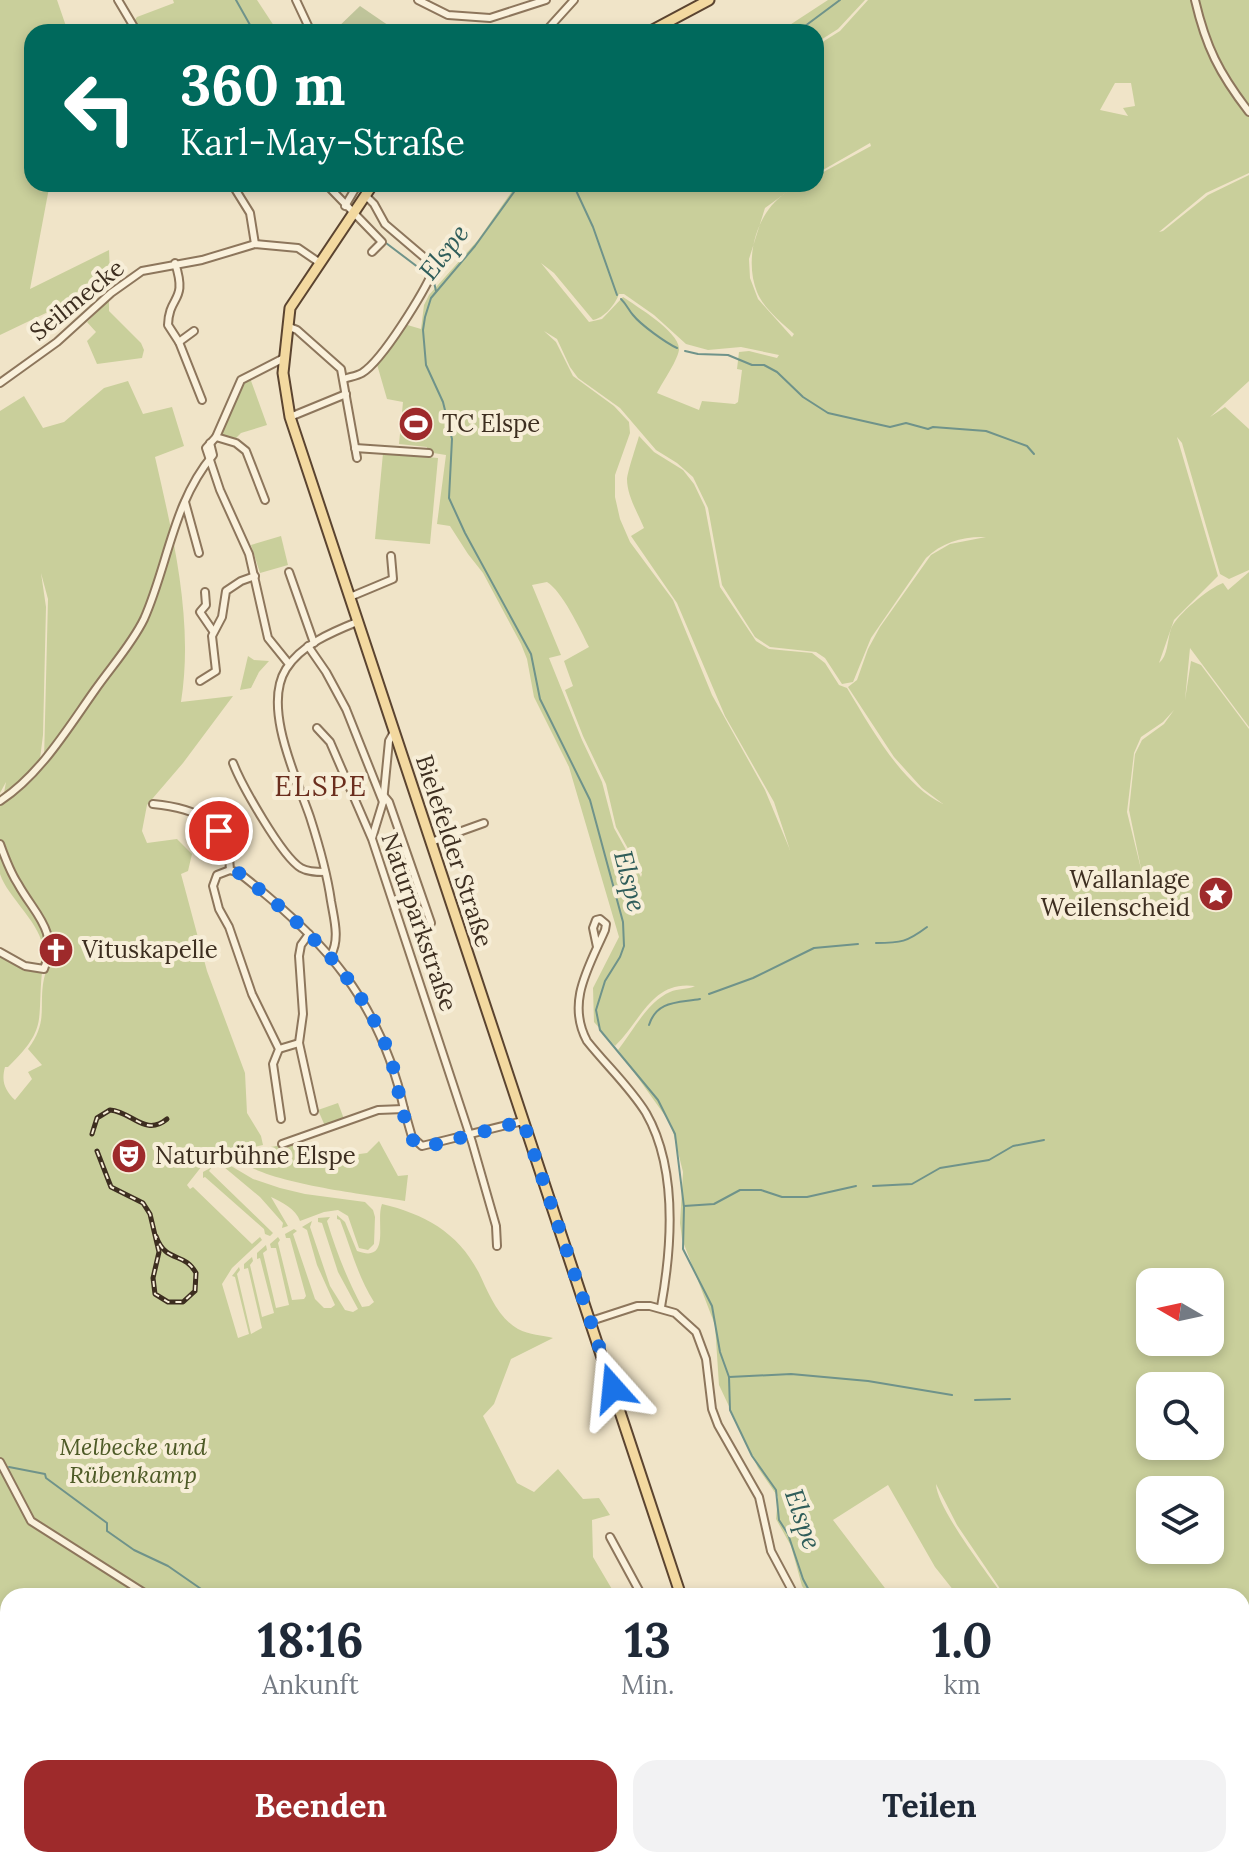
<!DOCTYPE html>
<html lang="de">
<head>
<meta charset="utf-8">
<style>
  body { margin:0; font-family:Lora,serif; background:#f2f2f3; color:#1f2937; height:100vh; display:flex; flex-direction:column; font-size:30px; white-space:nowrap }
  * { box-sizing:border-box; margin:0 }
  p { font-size:26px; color:#747a83 }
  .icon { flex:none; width:44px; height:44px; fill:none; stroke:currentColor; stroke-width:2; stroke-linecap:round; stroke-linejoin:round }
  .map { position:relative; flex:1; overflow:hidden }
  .side { position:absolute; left:0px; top:1588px; width:1250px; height:280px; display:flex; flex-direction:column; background:#fff; border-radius:24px 24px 0 0; box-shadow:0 4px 12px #0003 }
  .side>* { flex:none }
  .top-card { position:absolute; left:24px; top:24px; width:800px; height:168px; border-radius:24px; box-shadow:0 4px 12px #0003; background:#00695c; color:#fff; overflow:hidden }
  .needle { width:52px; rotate:279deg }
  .controls { position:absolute; left:1136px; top:1268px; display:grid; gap:16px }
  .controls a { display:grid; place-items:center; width:88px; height:88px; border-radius:16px; background:#fff; box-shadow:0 4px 12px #0003; font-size:40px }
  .pin { position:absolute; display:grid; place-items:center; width:68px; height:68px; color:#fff; margin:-34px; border:4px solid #fff; border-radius:50%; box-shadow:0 2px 8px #0007 }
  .me { position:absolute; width:88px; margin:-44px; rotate:342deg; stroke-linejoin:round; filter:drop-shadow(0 0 6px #0008) }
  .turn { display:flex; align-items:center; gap:28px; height:168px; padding:0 24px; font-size:36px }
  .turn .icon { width:104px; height:104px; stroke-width:2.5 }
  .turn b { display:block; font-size:56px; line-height:68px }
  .eta { display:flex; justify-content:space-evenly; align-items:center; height:136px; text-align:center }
  .eta b { font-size:48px; font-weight:800; line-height:56px }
  .cta { display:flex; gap:16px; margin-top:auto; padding:16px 24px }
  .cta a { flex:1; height:92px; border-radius:24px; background:#9e2a2b; color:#fff; font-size:32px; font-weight:800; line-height:92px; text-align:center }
  .cta a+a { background:#f2f2f3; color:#1f2937 }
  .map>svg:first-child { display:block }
</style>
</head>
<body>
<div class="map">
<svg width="1249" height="1868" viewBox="0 0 1249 1868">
  <rect width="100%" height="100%" fill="#f0e4c8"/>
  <g fill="#c9cf9b" fill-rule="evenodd">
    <polygon points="0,0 57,0 68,32 32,32 32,184 48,184 49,188 30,289 109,250 110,274 48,312 0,335"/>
    <polygon points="173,0 257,0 278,32 126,32 137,17 174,3"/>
    <polygon points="828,0 865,0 838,29 816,43 816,32 779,32"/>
    <path d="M868,0H1192L1202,38L1216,69L1249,117V173L1206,193L1159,232L1163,231L1208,195L1249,175V381L1210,417L1225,407L1249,429V570L1229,579L1220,574L1182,443L1177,437L1218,576L1174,620L1159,663C1168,656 1167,641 1171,629C1176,615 1209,588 1223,583L1228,590L1249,572V727L1190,648L1185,700L1191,661L1201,665L1249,729V1868H1046L1050,1860H1242V1596H1005L957,1525L936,1484C937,1509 987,1572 1003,1596H958L935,1567L888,1485L833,1520L891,1596H810L802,1586L791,1546L776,1519L778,1497L758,1468L719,1385L715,1325L682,1239L680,1223L683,1172L671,1124L618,1050C633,1031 647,1002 670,992C678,988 688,990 695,986C652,980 641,1021 615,1046L594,1022L593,988L619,937L569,767L534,697L527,659L521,644L483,573L468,554L450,526L437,524L446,455L427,452V447L399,444L403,402L387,399L376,361L404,324L421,329L424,305L429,295L478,240L517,184H798L765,208L749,259L750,278L758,299L792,337L794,334C781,322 764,309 757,292C740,250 765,184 816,184V176L871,146L870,143L816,174V46L840,31ZM1115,83H1131L1135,106L1123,108L1128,116L1100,110ZM541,263L554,273L593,320C604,318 615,305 619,294H624L654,315L686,344L708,350L741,347L779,355L777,358L749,351L739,352L737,369L742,370L738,402L735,404L702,401L699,410L657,393C662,383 680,357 679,348C678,331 636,306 623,297L602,319L589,322ZM544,331L557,339L570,367L578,378L620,408L656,450L677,463L693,477L708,508L722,585L755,637L770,647L816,652L825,658L842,684L853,682L871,638L926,558C942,542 964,536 986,537L950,544L931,555L880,627L868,649L857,680L848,687L894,757L922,788L943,804C902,785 870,726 847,688L839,685L825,663L812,653L769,649L756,641L720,587L705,507L694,484L683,470L654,452L639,436C636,447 628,470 627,479C627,496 638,513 644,528L631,536L677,603L725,716L774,802L790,850L765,790L712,695L673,600L630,542L620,519L615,497V475L630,433L629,422L614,406L573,376L556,342ZM547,582C562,591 580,629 589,647L564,661L573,686L565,690L583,736L606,784L616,827L642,874L641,877L614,828L602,782L582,740L549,658L561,655L532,585ZM1174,710L1164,724L1142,740L1135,754L1129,810L1142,873L1127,812L1134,753L1141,737L1163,722ZM1150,1282H1210V1342H1150ZM1150,1386H1210V1446H1150ZM1150,1490H1210V1550H1150Z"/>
    <path d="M1197,0H1249V110C1222,71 1208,47 1197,0Z"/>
    <polygon points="109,300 109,311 141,343 144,350 142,358 97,364 87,341 96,332 87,322"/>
    <polygon points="250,378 267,425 241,433 235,439 220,436 245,380"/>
    <path d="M128,381L143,414L172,407L184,446L155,457C173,536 194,620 181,702L233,696L183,763L147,805L142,831L147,843L177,839L192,854L188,871L181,874L207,971L245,1073L247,1113L261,1136L263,1145L209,1157L187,1185L190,1189L193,1187L252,1244L260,1237L262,1240L232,1268L222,1284L238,1338L249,1334L235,1277L232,1276L239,1267L240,1270L237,1274L251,1334L262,1328L248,1268L244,1269V1264L252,1257L253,1261L250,1265L262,1317L274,1313L260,1258L257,1259V1253L266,1245L267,1250L263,1253L276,1308L289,1305L276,1248H271L270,1244L278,1237L280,1240L278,1243L292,1300L304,1299L306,1296L290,1238H286L285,1234L294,1229L297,1231L293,1234L315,1299L324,1308H331L335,1305L317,1265L307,1230L302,1227L312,1221L310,1227L330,1286L345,1310L353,1312L358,1309L338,1272L322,1223L318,1222V1218L330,1217L327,1221C336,1251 347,1279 362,1307L369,1306L374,1302C357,1275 351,1248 340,1220L337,1219V1215L345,1222L357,1251C392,1264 375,1221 382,1204C424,1214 458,1232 479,1273C488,1292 498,1318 518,1329C529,1335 543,1335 553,1338L511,1359L494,1404L483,1416L517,1483L534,1492L558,1469L583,1499L599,1498L610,1515L592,1520L593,1557L616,1596H8V1860H540L547,1868H0V953L42,972C37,1022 48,1028 8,1067H5C1,1082 5,1090 15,1100L32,1079L28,1072L42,1065L28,1049C51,1018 36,1003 46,971L39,965C57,935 9,902 0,874C0,867 0,856 0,848L21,887L0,839V804L15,795L44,760L48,599L41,573L46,607L43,735L40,759L33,770L10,792L4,793L6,782L0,793V411L24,396L43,428L64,422L104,388Z"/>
    <polygon points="383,453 438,458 430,544 375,539"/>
    <polygon points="281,536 288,565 260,573 251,545"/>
    <polygon points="248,656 254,660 269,661 259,672 251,688 240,690"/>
    <polygon points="338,1103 344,1119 325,1126 318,1110"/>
    <path d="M379,1141L398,1176L408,1175L405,1201C373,1195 245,1182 235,1153L300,1142L308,1161L367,1153Z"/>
    <path d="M221,1160L253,1179L280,1188L305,1194L365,1202L373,1210L375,1217L374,1244L368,1250L359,1248L348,1216L338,1210L324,1212L300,1221C296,1209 282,1202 271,1197L288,1226L282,1228L283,1223L260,1197L218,1162Z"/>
    <polygon points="212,1167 209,1171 273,1233 270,1236 265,1234 264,1229 205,1177 203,1178 203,1172"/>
    <polygon points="553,1860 605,1860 628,1868 551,1868"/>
    <polygon points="916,1860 963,1860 968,1868 918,1868"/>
  </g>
  <polygon fill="#bfc49a" points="360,6 398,32 333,32"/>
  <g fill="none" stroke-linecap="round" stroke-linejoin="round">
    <g stroke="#6f938a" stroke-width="2">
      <polyline points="236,0 254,32"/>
      <polyline points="797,32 840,0"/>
      <polyline points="573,184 593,227 617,295"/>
      <polyline points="519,185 475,246 431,298 425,317 423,330 426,365 443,402 452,439 449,498 465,533 531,654 540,699 590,800 623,922 624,946 620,957 605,981 596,1010 600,1030 658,1100 675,1134 684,1207 683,1249 712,1306 720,1352 729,1377 730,1410 752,1456 776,1490 779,1520 788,1534 803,1579 812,1596"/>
      <polyline points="386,243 427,274"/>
      <polyline points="433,278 436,291"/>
      <path d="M621,299C627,305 628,309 633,315C641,325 666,343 677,348"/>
      <polyline points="685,351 698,354 728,355 752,365 764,365 777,372 803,397 828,413 890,427 906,423 928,429 933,427 986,431 1027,446 1034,454"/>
      <path d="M876,943C901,943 907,942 927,927"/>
      <polyline points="709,994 753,978 814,948 858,944"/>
      <path d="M649,1025C657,1000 678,1003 700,999"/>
      <polyline points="873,1186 912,1184 940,1168 989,1160 1013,1146 1044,1140"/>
      <polyline points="684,1206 714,1204 740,1190 761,1190 782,1197 807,1197 856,1186"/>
      <polyline points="729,1377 791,1374 868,1381 952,1395"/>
      <polyline points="975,1400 1010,1399"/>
      <polyline points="9,1467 45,1474 46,1478 107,1523 107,1531 134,1550 168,1566 204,1591 240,1592 252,1596"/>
      <polyline points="893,1860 894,1868"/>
      <polyline points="782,1868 785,1860"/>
    </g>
    <defs>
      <g id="minor">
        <polyline points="118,0 137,32"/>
        <polyline points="296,0 311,32"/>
        <polyline points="418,0 448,15 490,18 546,0"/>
        <path d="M1195,0C1206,47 1219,73 1249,112"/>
        <polyline points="545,32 574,0"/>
        <polyline points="232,184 250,213 255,244"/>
        <polyline points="326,184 382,242 372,252"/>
        <polyline points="522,184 525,186"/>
        <polyline points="345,206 358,184"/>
        <path d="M175,263C188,303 169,294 168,325L179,342L202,400"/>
        <polyline points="287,326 297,330 341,369 357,458"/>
        <polyline points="179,342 194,331"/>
        <polyline points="284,358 241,380 216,437 206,448 220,490 249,554 268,638 289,664"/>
        <path d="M344,379C349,377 357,376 362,373C383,360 424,292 434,269L432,264L385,224L374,204L365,195"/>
        <polyline points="0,383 57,342 111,293 142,271 202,260 255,244 298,248 320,263"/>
        <polyline points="290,417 346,394"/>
        <polyline points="216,437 236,443 246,451 265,500"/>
        <polyline points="355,448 429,453"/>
        <polyline points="185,502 199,553"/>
        <polyline points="289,572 314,643"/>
        <polyline points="205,592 206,605 200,612 213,631"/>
        <polyline points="350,597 393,579 391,556"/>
        <polyline points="308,646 326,672 346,709 383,802"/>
        <polyline points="200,681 216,671 212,636 222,617 226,591 241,581 255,576"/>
        <polyline points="317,728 330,742 372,839 472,1142 496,1226 497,1246"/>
        <path d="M233,763C241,784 282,857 301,868C308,872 317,872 325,872"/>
        <polyline points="384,796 389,802 431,923"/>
        <path d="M0,801C40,775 68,728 95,690C111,667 132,644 144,619C168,565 173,502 213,455L210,443"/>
        <path d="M153,804C196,808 228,821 230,870L239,873C325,940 380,1000 404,1109"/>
        <polyline points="372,838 383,802 389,741 394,732"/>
        <polyline points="431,842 484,823"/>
        <path d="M0,844C5,858 10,872 18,884C35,915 59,930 44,969L25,966L0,952"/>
        <polyline points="230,870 217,875 213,886 219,909 229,927 252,994 279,1049 273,1064 281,1119"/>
        <polyline points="309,934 301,945 299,956 303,1014 299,1043 314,1111"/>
        <path d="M597,947L593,928L596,920L600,919L606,924L605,930C589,967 566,1002 587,1041C606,1065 630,1087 646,1113C678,1169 672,1246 661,1307"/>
        <path d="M331,955C340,939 334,919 331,901C327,873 319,845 310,817C297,779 262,707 286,669C301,645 332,632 357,622"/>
        <polyline points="279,1049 299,1043"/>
        <polyline points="282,1144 378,1110 404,1109 412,1137 422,1146 523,1121"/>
        <polyline points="591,1321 637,1306 650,1306 675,1313 696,1332 706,1359 712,1409 718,1425 759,1497 771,1551 795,1596"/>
        <polyline points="0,1462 31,1521 149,1596"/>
        <polyline points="610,1537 642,1596"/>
        <polyline points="648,1862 657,1868"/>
        <polyline points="700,1868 700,1860"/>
      </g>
      <g id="primary">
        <polyline points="649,32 709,0"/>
        <polyline points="373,184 290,308 283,373 290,417 681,1596"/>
        <polyline points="752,1860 753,1868"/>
      </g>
    </defs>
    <use href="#minor" stroke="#8d765c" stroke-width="10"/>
    <use href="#primary" stroke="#5b4430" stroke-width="13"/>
    <use href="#minor" stroke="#faf1dc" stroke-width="6"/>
    <use href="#primary" stroke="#f3d9a0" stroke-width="9"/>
    <defs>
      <g id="rail">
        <path d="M92,1134L97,1118L110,1110C133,1112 145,1137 167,1119"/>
        <path d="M97,1151L111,1187L143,1203L150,1214L159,1252L153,1278L155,1294L168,1302H183L195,1291L196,1273C184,1251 166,1264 156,1236"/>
      </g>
    </defs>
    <use href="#rail" stroke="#3d2e20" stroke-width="5"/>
    <use href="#rail" stroke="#f7eed8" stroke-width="2" stroke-dasharray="6" stroke-linecap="butt"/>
  </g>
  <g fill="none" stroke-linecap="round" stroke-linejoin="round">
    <path stroke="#1a73e8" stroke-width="14" stroke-dasharray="0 25.2" d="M219,831L228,856L230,870L239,873C302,923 355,972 387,1048C399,1078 399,1114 414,1142L422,1146L433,1145L523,1121L613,1388"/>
  </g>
  <defs>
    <symbol id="stadium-disc" viewBox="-11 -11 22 22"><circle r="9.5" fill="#9e2a2b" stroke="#f7eed8"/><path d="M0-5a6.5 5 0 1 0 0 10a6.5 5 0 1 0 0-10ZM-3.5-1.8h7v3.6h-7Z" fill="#fff"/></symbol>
    <symbol id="sight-disc" viewBox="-11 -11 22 22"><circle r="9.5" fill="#9e2a2b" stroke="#f7eed8"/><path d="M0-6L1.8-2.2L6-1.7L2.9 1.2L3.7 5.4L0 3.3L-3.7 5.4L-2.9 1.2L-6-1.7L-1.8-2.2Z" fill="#fff"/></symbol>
    <symbol id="church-disc" viewBox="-11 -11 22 22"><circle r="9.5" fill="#9e2a2b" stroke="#f7eed8"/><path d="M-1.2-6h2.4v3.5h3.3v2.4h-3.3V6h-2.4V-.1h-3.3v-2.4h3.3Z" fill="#fff"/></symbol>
    <symbol id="theatre-disc" viewBox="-11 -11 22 22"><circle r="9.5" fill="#9e2a2b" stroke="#f7eed8"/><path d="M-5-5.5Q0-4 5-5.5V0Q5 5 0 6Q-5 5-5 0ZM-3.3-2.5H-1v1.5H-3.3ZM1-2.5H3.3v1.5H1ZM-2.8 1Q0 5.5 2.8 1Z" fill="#fff"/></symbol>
  </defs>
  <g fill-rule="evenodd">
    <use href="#stadium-disc" x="396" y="404" width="40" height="40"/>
    <use href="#sight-disc" x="1196" y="874" width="40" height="40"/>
    <use href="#church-disc" x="36" y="930" width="40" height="40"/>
    <use href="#theatre-disc" x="109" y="1136" width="40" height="40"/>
  </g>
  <g text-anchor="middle" stroke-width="8" stroke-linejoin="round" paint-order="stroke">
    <g font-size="24" fill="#3d2e20" stroke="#f7eed8">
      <text transform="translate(77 300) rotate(-39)" y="8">Seilmecke</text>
      <text transform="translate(454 851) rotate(72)" y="8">Bielefelder Straße</text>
      <text transform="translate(419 922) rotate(71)" y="8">Naturparkstraße</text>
    </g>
    <g font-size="24" fill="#3d2e20" stroke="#f7eed8" text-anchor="start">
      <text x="442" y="432">TC Elspe</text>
      <text x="1190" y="888" text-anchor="end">Wallanlage<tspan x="1190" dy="28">Weilenscheid</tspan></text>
      <text x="82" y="958">Vituskapelle</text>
      <text x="155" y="1164">Naturbühne Elspe</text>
    </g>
    <g font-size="24" font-style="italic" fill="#4d5a26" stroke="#f7eed8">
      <text x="133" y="1455">Melbecke und<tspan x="133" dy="28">Rübenkamp</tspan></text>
    </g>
    <g font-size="26" font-style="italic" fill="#2f5d5a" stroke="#f7eed8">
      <text transform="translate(444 252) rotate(-52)" y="9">Elspe</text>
      <text transform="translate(630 881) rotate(76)" y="9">Elspe</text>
      <text transform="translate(803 1519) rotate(71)" y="9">Elspe</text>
    </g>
    <g font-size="28" letter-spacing="2" fill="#6b2e1e" stroke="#f7eed8">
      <text x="321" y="796">ELSPE</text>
    </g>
  </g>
</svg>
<div class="controls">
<a><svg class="needle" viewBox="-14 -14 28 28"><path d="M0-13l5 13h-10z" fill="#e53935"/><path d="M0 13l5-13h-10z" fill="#747a83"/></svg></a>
<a><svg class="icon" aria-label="search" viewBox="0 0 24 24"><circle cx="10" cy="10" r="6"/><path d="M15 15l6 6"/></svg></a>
<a><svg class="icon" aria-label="layers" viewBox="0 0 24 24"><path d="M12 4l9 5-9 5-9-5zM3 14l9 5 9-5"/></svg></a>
</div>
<div class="pin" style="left:219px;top:831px;background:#d93025"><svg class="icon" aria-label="arrive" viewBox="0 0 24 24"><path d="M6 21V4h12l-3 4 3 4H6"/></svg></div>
<svg class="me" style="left:613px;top:1388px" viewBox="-20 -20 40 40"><path d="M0-17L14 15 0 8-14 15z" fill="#1a73e8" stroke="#fff" stroke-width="4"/></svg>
<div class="top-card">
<div class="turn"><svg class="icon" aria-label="left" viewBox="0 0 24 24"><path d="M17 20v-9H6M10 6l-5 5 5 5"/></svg><div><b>360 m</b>Karl-May-Straße</div></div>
</div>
<section class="side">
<div class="eta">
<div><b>18:16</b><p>Ankunft</p></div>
<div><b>13</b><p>Min.</p></div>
<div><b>1.0</b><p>km</p></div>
</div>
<div class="cta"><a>Beenden</a><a>Teilen</a></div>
</section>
</div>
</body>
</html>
